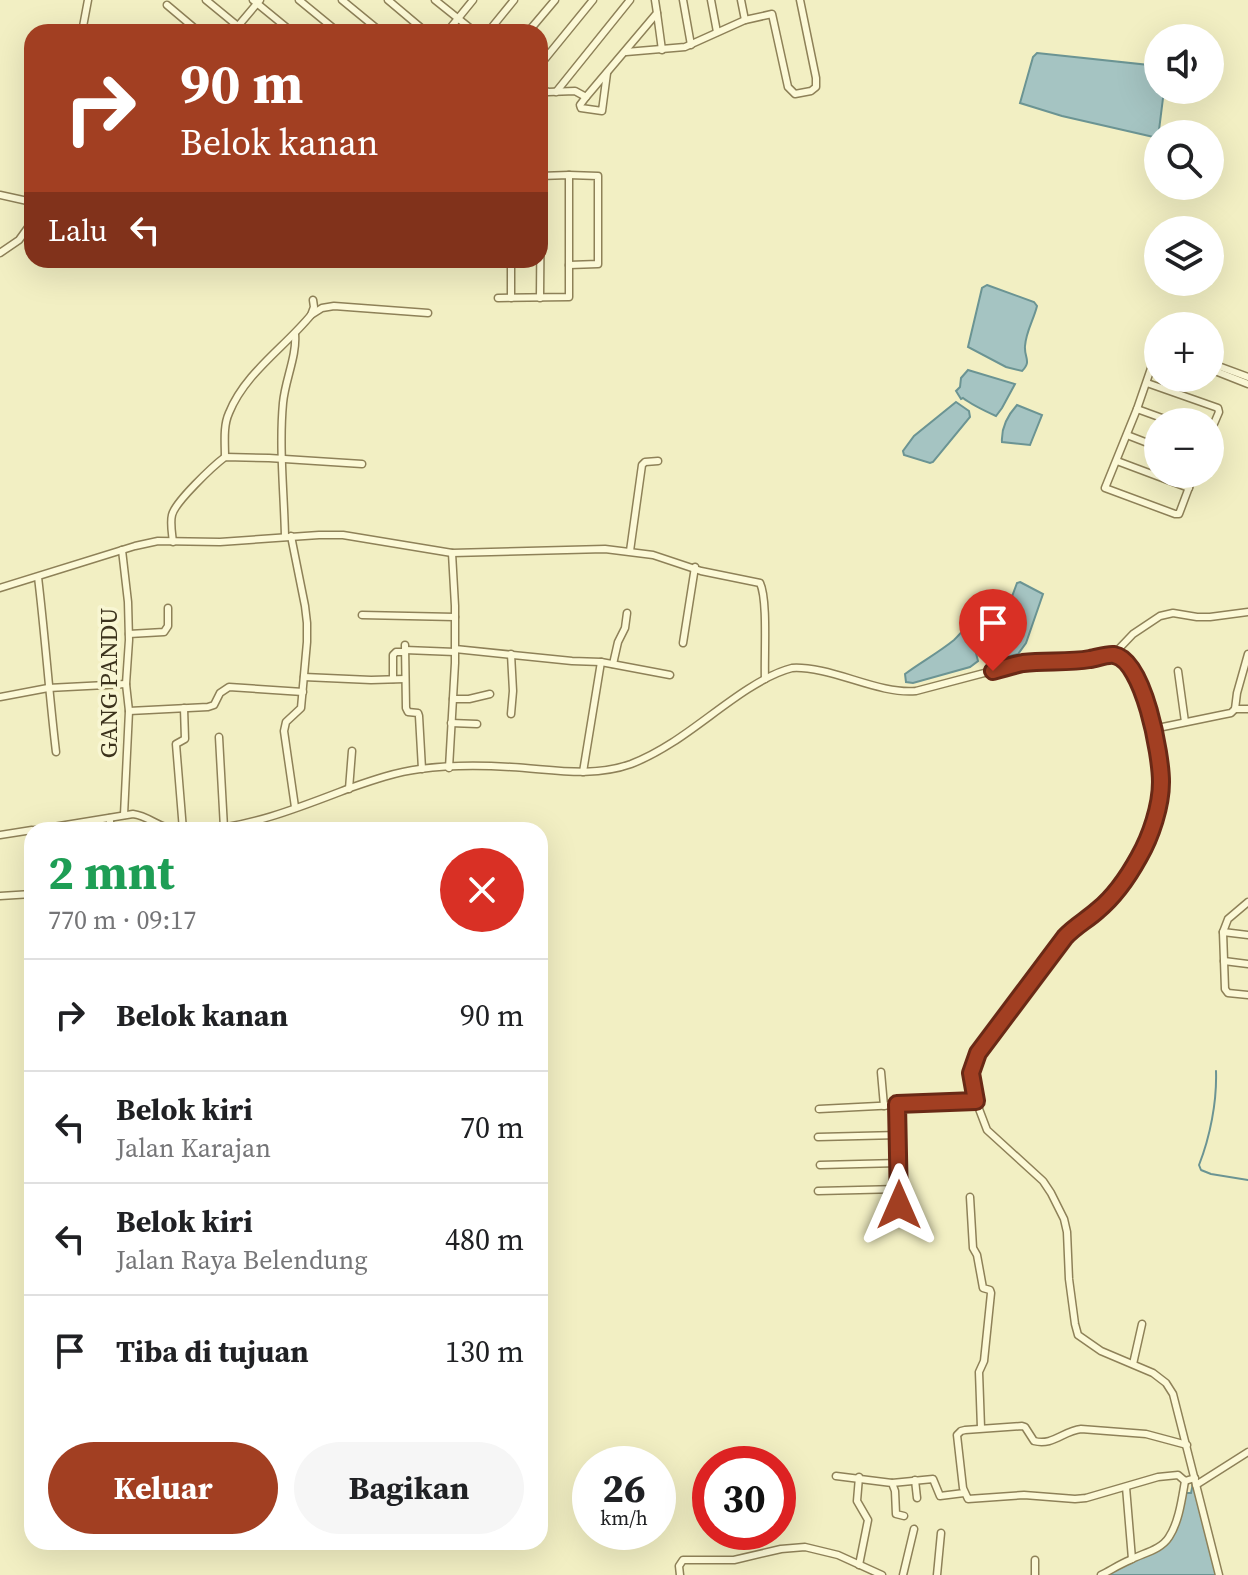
<!DOCTYPE html>
<html lang="id">
<head>
<meta charset="utf-8">
<style>
  body { margin:0; font-family:"Source Serif 4",serif; background:#f6f6f6; color:#202124; height:100vh; display:flex; flex-direction:column; font-size:30px; white-space:nowrap }
  * { box-sizing:border-box; margin:0 }
  p { font-size:26px; color:#757577 }
  .icon { flex:none; width:44px; height:44px; fill:none; stroke:currentColor; stroke-width:2; stroke-linecap:round; stroke-linejoin:round }
  .map { position:relative; flex:1; overflow:hidden }
  .sheet { position:absolute; left:24px; top:822px; width:524px; height:728px; display:flex; flex-direction:column; background:#fff; border-radius:24px; box-shadow:0 8px 32px #0002 }
  .sheet>* { flex:none }
  .hud { position:absolute; left:24px; top:24px; width:524px; height:244px; border-radius:24px; box-shadow:0 8px 32px #0002; background:#a23f22; color:#fff; overflow:hidden }
  .controls { position:absolute; left:1144px; top:24px; display:grid; gap:16px }
  .controls a { display:grid; place-items:center; width:80px; height:80px; border-radius:50%; background:#fff; box-shadow:0 8px 32px #0002; font-size:40px }
  .speed { position:absolute; left:572px; top:1446px; display:flex; gap:16px; font-size:40px; font-weight:700; text-align:center }
  .speed>* { display:grid; place-content:center; width:104px; height:104px; border-radius:50%; background:#fff; box-shadow:0 8px 32px #0002; line-height:1 }
  .speed small { font-size:20px; font-weight:400 }
  .speed .limit { border:12px solid #d22; background:#fff; color:#111 }
  .pin { position:absolute; display:grid; place-items:center; width:68px; height:68px; color:#fff; margin:-82px -34px; border-radius:50% 50% 50% 0; rotate:-45deg; box-shadow:0 0 8px #0007 }
  .pin .icon { rotate:45deg }
  .me { position:absolute; width:88px; margin:-44px; rotate:0deg; stroke-linejoin:round; filter:drop-shadow(0 0 6px #0008) }
  .turn { display:flex; align-items:center; gap:28px; height:168px; padding:0 24px; font-size:36px }
  .turn .icon { width:104px; height:104px; stroke-width:2.5 }
  .turn b { display:block; font-size:56px; line-height:68px }
  .then { display:flex; align-items:center; height:76px; padding:0 24px; background:#0003; gap:16px; font-size:30px }
  .round { display:grid; place-items:center; flex:none; width:84px; height:84px; border-radius:42px; background:#f6f6f6 }
  .summary { display:flex; align-items:center; justify-content:space-between; height:136px; padding:0 24px }
  h1 { font-size:48px; font-weight:700; line-height:60px; color:#1e9e55 }
  .button { display:flex; gap:16px; margin-top:auto; padding:16px 24px }
  .button a { flex:1; height:92px; border-radius:48px; background:#a23f22; color:#fff; font-size:32px; font-weight:700; line-height:92px; text-align:center }
  .button a+a { background:#f6f6f6; color:#202124 }
  ul { padding:0; list-style:none }
  li { display:flex; align-items:center; gap:24px; height:112px; padding:0 24px; border-top:2px solid #e0e0e0 }
  li div { flex:1 }
  li b { display:block; font-size:30px }
  li em { font-style:normal }
  .map>svg:first-child { display:block }
</style>
</head>
<body>
<div class="map">
<svg width="1248" height="1575" viewBox="0 0 1248 1575">
  <rect width="100%" height="100%" fill="#f2efc3"/>
  <g fill="#a5c4c2" stroke="#6b9493" stroke-width="2">
    <polygon points="1037,53 1158,66 1158,90 1164,90 1158,138 1062,116 1020,103 1033,57"/>
    <path d="M987,285L1034,302L1037,306C1034,319 1026,331 1025,346C1024,358 1032,361 1022,371L1006,367L968,347L982,288Z"/>
    <path d="M968,370L1015,384L1002,408L996,416C985,411 972,405 963,398L961,399L956,391L960,387L961,378Z"/>
    <polygon points="956,402 969,411 970,417 933,462 930,463 904,455 903,451 914,436"/>
    <path d="M1017,405L1042,415L1030,445L1002,442C1001,428 1008,415 1017,405Z"/>
    <polygon points="1020,582 1043,594 1026,643 1018,654 995,660 992,658 992,651 1017,583"/>
    <path d="M986,607L994,610L996,616L985,648L976,653L978,661L970,667L913,683L906,682L905,674C921,662 938,653 954,640C966,629 973,615 986,607Z"/>
    <polygon points="1193,1483 1215,1563 1215,1575 1104,1575 1158,1549 1175,1527 1186,1493 1191,1493"/>
  </g>
  <g fill="none" stroke-linecap="round" stroke-linejoin="round">
    <path stroke="#6b9493" stroke-width="2" d="M1216,1071C1217,1102 1210,1137 1199,1165L1201,1170L1211,1174L1248,1180"/>
    <defs>
      <g id="street">
        <polyline points="206,0 245,32"/>
        <polyline points="253,0 292,32"/>
        <polyline points="299,0 338,32"/>
        <polyline points="342,0 381,32"/>
        <polyline points="388,0 426,32"/>
        <polyline points="435,0 475,32"/>
        <polyline points="683,0 691,45"/>
        <polyline points="711,0 717,32"/>
        <polyline points="741,0 745,20"/>
        <polyline points="167,5 199,32"/>
        <polyline points="657,13 662,50"/>
        <polyline points="82,32 88,0"/>
        <polyline points="233,32 260,0"/>
        <polyline points="447,32 473,0"/>
        <polyline points="488,32 514,0"/>
        <polyline points="528,32 555,0"/>
        <polyline points="626,52 685,47 745,20 772,14 788,87 795,94 811,91 816,87 816,78 800,0"/>
        <polyline points="540,65 593,0"/>
        <polyline points="540,88 548,92 575,91 586,97 657,13 655,0"/>
        <polyline points="556,92 630,0"/>
        <polyline points="586,97 580,105 581,108 602,111 607,73"/>
        <polyline points="569,175 598,176 598,264 569,265"/>
        <polyline points="0,195 32,202"/>
        <polyline points="0,253 19,240 32,222"/>
        <polyline points="511,260 511,298"/>
        <polyline points="498,298 569,297 569,175 540,176"/>
        <polyline points="540,298 541,176"/>
        <polyline points="311,315 322,308 334,306 428,313"/>
        <polyline points="1158,348 1137,409 1105,488 1175,514 1179,514 1194,474"/>
        <polyline points="1210,363 1248,377"/>
        <polyline points="1210,369 1248,384"/>
        <polyline points="1147,383 1218,408 1219,412 1210,433"/>
        <polyline points="1137,409 1173,422"/>
        <polyline points="1127,435 1158,447"/>
        <path d="M225,457C225,443 223,426 229,413C245,373 285,347 311,315L314,307L313,300"/>
        <polyline points="1117,461 1189,488"/>
        <path d="M285,536C284,492 279,447 283,403C285,380 297,356 295,334"/>
        <polyline points="291,536 305,606 307,623 307,642 301,708 286,722 284,731 295,807"/>
        <path d="M173,542C172,533 170,523 172,515C175,502 213,466 225,457L269,458L362,464"/>
        <polyline points="122,550 128,602 129,640 126,684 129,711 124,815"/>
        <polyline points="630,551 642,465 645,462 658,461"/>
        <path d="M38,577C45,635 49,693 56,752"/>
        <path d="M0,588L135,546L158,541L220,542L319,535H343L452,553L605,549L653,555L701,571L760,583C768,600 764,656 765,679"/>
        <polyline points="362,615 455,617"/>
        <polyline points="129,634 164,632 168,626 168,608"/>
        <polyline points="683,643 695,567"/>
        <polyline points="405,645 406,708 408,712 418,713 419,716 422,769"/>
        <polyline points="455,649 572,661 601,662 670,675"/>
        <polyline points="405,650 455,652"/>
        <path d="M1113,655C1117,656 1121,658 1124,660C1137,669 1146,700 1150,715C1155,736 1161,760 1161,781C1161,819 1136,870 1111,898C1097,913 1079,922 1065,937L978,1053L971,1068V1082L976,1101L987,1130L1043,1181L1051,1193L1064,1219L1067,1232L1069,1279L1075,1324L1078,1335L1101,1351L1153,1373L1166,1383L1173,1394L1219,1575"/>
        <polyline points="613,664 618,642 625,628 627,613"/>
        <polyline points="1178,671 1185,722"/>
        <polyline points="304,677 371,680 405,679"/>
        <polyline points="393,679 393,655 396,652 405,652"/>
        <polyline points="0,697 48,688 126,684"/>
        <polyline points="453,699 469,699 490,694"/>
        <polyline points="1235,709 1248,709"/>
        <polyline points="129,711 208,707 214,705 220,693 229,687 303,692"/>
        <polyline points="511,714 513,691 511,654"/>
        <polyline points="451,723 477,724"/>
        <polyline points="1153,729 1221,715 1231,713 1235,709 1237,693 1248,654"/>
        <polyline points="219,737 224,828"/>
        <polyline points="449,768 455,663 455,606 452,553"/>
        <polyline points="583,772 601,662"/>
        <polyline points="349,789 352,751"/>
        <polyline points="110,818 110,830"/>
        <path d="M35,830L133,814C149,816 159,828 176,830"/>
        <polyline points="183,830 176,744 185,739 184,708"/>
        <path d="M199,830C249,828 303,806 350,788C373,780 396,772 420,769C449,765 481,765 511,767C551,769 592,778 631,764C675,747 709,714 748,689C762,680 776,672 792,668C802,667 812,669 822,671C851,677 887,694 916,691L1022,663L1089,660L1113,655L1133,634L1160,616L1173,613L1197,617H1210L1248,612"/>
        <polyline points="0,835 32,830"/>
        <polyline points="0,896 32,894"/>
        <polyline points="1248,902 1228,919 1223,932 1225,989 1228,993 1248,995"/>
        <polyline points="1223,932 1248,935"/>
        <polyline points="1224,961 1248,964"/>
        <polyline points="881,1072 884,1106"/>
        <polyline points="897,1104 899,1205"/>
        <polyline points="819,1109 976,1101"/>
        <polyline points="818,1137 899,1135"/>
        <polyline points="820,1165 899,1163"/>
        <polyline points="818,1191 900,1189"/>
        <polyline points="970,1197 973,1248 977,1255 983,1288 990,1290 991,1293 984,1361 979,1372 981,1428"/>
        <polyline points="1133,1364 1142,1324"/>
        <path d="M1187,1445L1146,1434L1081,1429C1063,1431 1053,1446 1034,1441L1025,1427L1022,1426L965,1430L961,1431L957,1435L963,1488L968,1499L1024,1495L1075,1499L1086,1498L1158,1477L1178,1475L1185,1481L1195,1478"/>
        <polyline points="836,1476 892,1483 895,1491 896,1514 904,1516"/>
        <polyline points="915,1480 917,1498"/>
        <polyline points="892,1483 933,1479 940,1496 964,1493"/>
        <polyline points="1196,1485 1248,1452"/>
        <polyline points="1126,1487 1132,1559"/>
        <polyline points="859,1565 868,1520 857,1501 859,1477"/>
        <polyline points="680,1575 679,1566 683,1560 734,1560 781,1549 805,1547 838,1555 882,1575"/>
        <polyline points="903,1575 914,1529"/>
        <polyline points="937,1575 941,1533"/>
        <polyline points="1035,1575 1035,1560"/>
        <path d="M1101,1575C1111,1570 1120,1564 1130,1560C1143,1553 1161,1550 1169,1537C1179,1522 1182,1498 1185,1481"/>
      </g>
    </defs>
    <use href="#street" stroke="#8e8158" stroke-width="9"/>
    <use href="#street" stroke="#fcf9d7" stroke-width="6"/>
  </g>
  <g fill="none" stroke-linecap="round" stroke-linejoin="round">
    <defs>
      <path id="route" d="M899,1205L897,1104L976,1101L971,1073L978,1053L1065,937C1075,926 1087,920 1098,910C1115,896 1128,877 1139,857C1151,836 1161,806 1161,782C1161,755 1144,660 1114,655C1107,654 1097,658 1090,659C1068,663 1045,660 1023,663C1013,665 1003,668 993,671"/>
    </defs>
    <use href="#route" stroke="#692916" stroke-width="20"/>
    <use href="#route" stroke="#a23f22" stroke-width="14"/>
  </g>
  <g text-anchor="middle" stroke-width="7" stroke-linejoin="round" paint-order="stroke">
    <g font-size="24" fill="#3c331d" stroke="#f8f6d3">
      <text transform="translate(109 683) rotate(-90)" y="8">GANG PANDU</text>
    </g>
  </g>
</svg>
<div class="controls">
<a><svg class="icon" aria-label="sound" viewBox="0 0 24 24"><path d="M4 9h4l5-4v14l-5-4H4zM17 9q2 3 0 6"/></svg></a>
<a><svg class="icon" aria-label="search" viewBox="0 0 24 24"><circle cx="10" cy="10" r="6"/><path d="M15 15l6 6"/></svg></a>
<a><svg class="icon" aria-label="layers" viewBox="0 0 24 24"><path d="M12 4l9 5-9 5-9-5zM3 14l9 5 9-5"/></svg></a>
<a>+</a>
<a>−</a>
</div>
<div class="speed"><div>26<small>km/h</small></div><div class="limit">30</div></div>
<div class="pin" style="left:993px;top:671px;background:#d93025"><svg class="icon" aria-label="arrive" viewBox="0 0 24 24"><path d="M6 21V4h12l-3 4 3 4H6"/></svg></div>
<svg class="me" style="left:899px;top:1205px" viewBox="-20 -20 40 40"><path d="M0-17L14 15 0 8-14 15z" fill="#a23f22" stroke="#fff" stroke-width="4"/></svg>
<div class="hud">
<div class="turn"><svg class="icon" aria-label="right" viewBox="0 0 24 24"><path d="M7 20v-9h11M14 6l5 5-5 5"/></svg><div><b>90 m</b>Belok kanan</div></div>
<div class="then">Lalu<svg class="icon" aria-label="left" viewBox="0 0 24 24"><path d="M17 20v-9H6M10 6l-5 5 5 5"/></svg></div>
</div>
<section class="sheet">
<div class="summary"><div><h1>2 mnt</h1><p>770 m · 09:17</p></div><a class="round" style="background:#d93025;color:#fff"><svg class="icon" aria-label="close" viewBox="0 0 24 24"><path d="M6 6l12 12M18 6L6 18"/></svg></a></div>
<ul>
<li><svg class="icon" aria-label="right" viewBox="0 0 24 24"><path d="M7 20v-9h11M14 6l5 5-5 5"/></svg><div><b>Belok kanan</b></div><em>90 m</em></li>
<li><svg class="icon" aria-label="left" viewBox="0 0 24 24"><path d="M17 20v-9H6M10 6l-5 5 5 5"/></svg><div><b>Belok kiri</b><p>Jalan Karajan</p></div><em>70 m</em></li>
<li><svg class="icon" aria-label="left" viewBox="0 0 24 24"><path d="M17 20v-9H6M10 6l-5 5 5 5"/></svg><div><b>Belok kiri</b><p>Jalan Raya Belendung</p></div><em>480 m</em></li>
<li><svg class="icon" aria-label="arrive" viewBox="0 0 24 24"><path d="M6 21V4h12l-3 4 3 4H6"/></svg><div><b>Tiba di tujuan</b></div><em>130 m</em></li>
</ul>
<div class="button"><a>Keluar</a><a>Bagikan</a></div>
</section>
</div>
</body>
</html>
